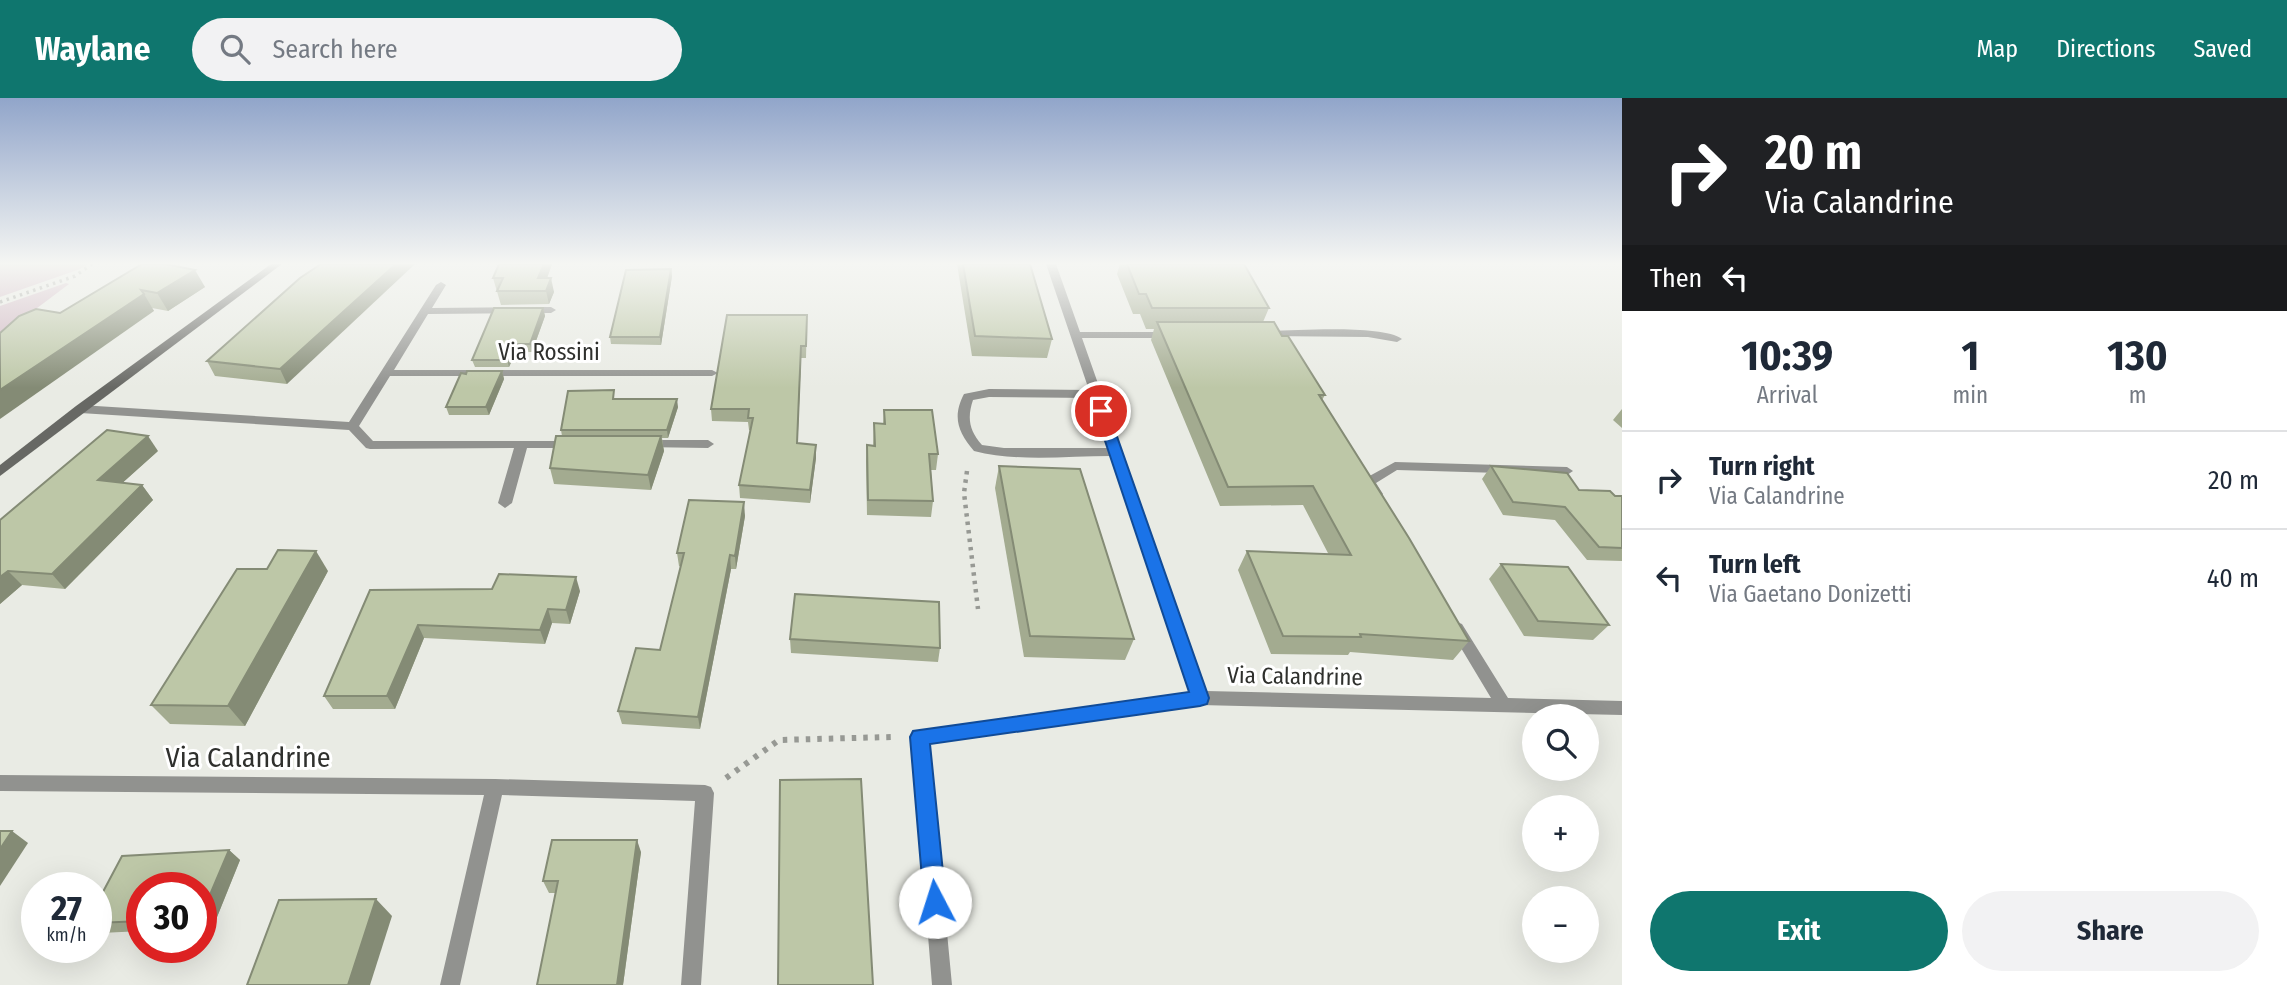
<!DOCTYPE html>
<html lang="en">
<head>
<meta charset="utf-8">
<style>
  body { margin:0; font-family:"Fira Sans Condensed",sans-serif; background:#f2f2f3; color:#1f2937; height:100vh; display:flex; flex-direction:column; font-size:26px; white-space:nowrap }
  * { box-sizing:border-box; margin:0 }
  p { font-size:23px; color:#747a83 }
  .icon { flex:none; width:38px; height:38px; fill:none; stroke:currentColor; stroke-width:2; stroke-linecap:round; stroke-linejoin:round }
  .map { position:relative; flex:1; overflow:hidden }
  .drawer { display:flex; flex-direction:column; background:#fff; width:665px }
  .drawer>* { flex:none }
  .guide { background:#202124; color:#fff; overflow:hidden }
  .buttons { position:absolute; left:1522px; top:606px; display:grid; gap:14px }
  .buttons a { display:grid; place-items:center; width:77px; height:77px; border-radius:50%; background:#fff; box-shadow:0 7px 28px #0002; font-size:35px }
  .speed { position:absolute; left:21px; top:774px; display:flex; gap:14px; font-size:35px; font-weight:700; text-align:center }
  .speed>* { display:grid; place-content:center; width:91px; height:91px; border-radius:50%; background:#fff; box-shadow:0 7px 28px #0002; line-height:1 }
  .speed small { font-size:18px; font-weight:400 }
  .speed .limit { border:10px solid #d22; background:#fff; color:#111 }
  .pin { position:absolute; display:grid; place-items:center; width:60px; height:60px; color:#fff; margin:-30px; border:4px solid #fff; border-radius:50%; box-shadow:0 2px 7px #0007 }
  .me { position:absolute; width:77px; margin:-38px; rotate:355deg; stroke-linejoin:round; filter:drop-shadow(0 0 5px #0008) }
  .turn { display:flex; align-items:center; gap:24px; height:147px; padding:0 28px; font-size:32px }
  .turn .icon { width:91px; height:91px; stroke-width:2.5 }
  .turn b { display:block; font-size:49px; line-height:60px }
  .then { display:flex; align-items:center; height:66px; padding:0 28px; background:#0003; gap:14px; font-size:26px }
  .eta { display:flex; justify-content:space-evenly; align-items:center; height:119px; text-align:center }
  .eta b { font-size:42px; font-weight:700; line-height:49px }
  .cta { display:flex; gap:14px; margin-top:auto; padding:14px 28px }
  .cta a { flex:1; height:80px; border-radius:42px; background:#0f766e; color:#fff; font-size:28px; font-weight:700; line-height:80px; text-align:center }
  .cta a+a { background:#f2f2f3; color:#1f2937 }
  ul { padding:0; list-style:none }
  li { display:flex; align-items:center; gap:21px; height:98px; padding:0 28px; border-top:2px solid #e0e1e3 }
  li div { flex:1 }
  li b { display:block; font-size:26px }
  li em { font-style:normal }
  header { display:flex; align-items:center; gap:42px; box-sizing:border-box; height:98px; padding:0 35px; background:#0f766e; color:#fff }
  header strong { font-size:33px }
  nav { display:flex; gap:38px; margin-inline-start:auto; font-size:24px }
  .search { width:490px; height:63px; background:#f2f2f3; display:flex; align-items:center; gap:18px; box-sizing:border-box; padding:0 24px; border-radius:38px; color:#747a83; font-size:26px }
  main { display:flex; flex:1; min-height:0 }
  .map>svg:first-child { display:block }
</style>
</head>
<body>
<header>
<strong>Waylane</strong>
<div class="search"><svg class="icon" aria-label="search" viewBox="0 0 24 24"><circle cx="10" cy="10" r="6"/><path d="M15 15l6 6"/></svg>Search here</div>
<nav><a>Map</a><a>Directions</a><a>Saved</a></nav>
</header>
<main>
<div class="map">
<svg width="1622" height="887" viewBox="0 0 1622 887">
  <rect width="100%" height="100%" fill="#e9ebe4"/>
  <g fill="#d0b5c2">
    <polygon points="0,166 88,166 80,171 0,199"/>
    <polygon points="66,185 69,186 0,238 0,208"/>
  </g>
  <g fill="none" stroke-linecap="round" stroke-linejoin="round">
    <polyline stroke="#979994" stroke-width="3.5" stroke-dasharray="2.5 4.5" stroke-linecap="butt" points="0,204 75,178 92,166"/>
    <polyline stroke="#979994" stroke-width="4.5" stroke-dasharray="3.5 5" stroke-linecap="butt" points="967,373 964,395 978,511"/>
    <polyline stroke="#979994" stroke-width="6" stroke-dasharray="4.5 7" stroke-linecap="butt" points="726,680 779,642 891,639"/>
    <g fill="#91928f" fill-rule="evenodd">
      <path d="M1046,166H1056L1080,234H1170L1175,237L1170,240H1082L1206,593L1491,600L1449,530L1452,526L1457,524L1462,526L1508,600L1622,603V617L1200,607L929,645L952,887H932L912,639L914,634L1190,594L1111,358C1066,358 1017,364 974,353C958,334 952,319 964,296L989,291L1089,292ZM989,299L1091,300L1108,350H1004L982,347C969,332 967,320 973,302Z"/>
      <polygon points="441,184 446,187 432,210 551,209 556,212 551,215 428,216 394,272 712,272 718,275 712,278 390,278 359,328 373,343 577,343 579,346 577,349 573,350 527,350 512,405 505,410 498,405 514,350 370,351 366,350 349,332 80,315 74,311 80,307 349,324 436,187"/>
      <path d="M1264,233C1293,233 1381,226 1402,241L1397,244L1368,239L1260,238V234Z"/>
      <polygon points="646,342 708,342 714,346 708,350 642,349 640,346 642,343"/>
      <polygon points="1395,364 1567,369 1573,373 1567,377 1397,372 1376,385 1383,396 1381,399 1371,399 1362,384 1364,381"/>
      <polygon points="0,677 495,681 705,687 711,689 714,695 701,887 681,887 695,703 502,697 460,887 440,887 484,697 0,693"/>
    </g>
    <polygon fill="#676864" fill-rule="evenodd" points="271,166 282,166 0,378 0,367 76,308"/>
  </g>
  <g fill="#a3ab90">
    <polygon points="142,166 205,189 168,213 152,210 154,213 60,215"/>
    <polygon points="552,166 547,180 554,194 549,206 501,207 493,180"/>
    <polygon points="957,166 1030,166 1052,241 1047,260 972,258"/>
    <polygon points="1120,166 1244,166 1269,210 1263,224 1282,238 1325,297 1322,302 1469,543 1453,562 1350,554 1348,557 1271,556 1238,472 1247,453 1329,457 1303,407 1220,408 1151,242 1154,231 1146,231 1140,216 1133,216 1117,176"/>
    <polygon points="671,171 672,178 661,247 611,246 610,239"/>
    <polygon points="300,180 287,286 215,278 207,263"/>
    <polygon points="543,210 545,218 532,254 516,254 509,269 475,269 472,262"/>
    <polygon points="807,217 806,260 801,260 797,346 816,347 816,360 810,405 740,400 739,387 751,333 749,332 748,324 712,323 711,311"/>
    <polygon points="502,273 504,281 489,317 449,317 446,309 466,276"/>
    <polygon points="616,301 678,309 668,340 662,340 664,353 651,392 554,386 550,370 562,338 561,332"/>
    <polygon points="1622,311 1622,330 1613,322"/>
    <polygon points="884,312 938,356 936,372 931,372 933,403 931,419 867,417 866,363 867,347 873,348 874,325 883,326"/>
    <polygon points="158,353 122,385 142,387 153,402 65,491 22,487 0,506 0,422"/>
    <polygon points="999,368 1134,541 1125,562 1024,559 995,390"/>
    <polygon points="1491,368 1579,392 1615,398 1622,398 1622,463 1587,462 1555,422 1503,417 1482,381"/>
    <polygon points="745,418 736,471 731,471 700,631 622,626 618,613 660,552 681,469 679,468 677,455"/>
    <polygon points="1501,466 1609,527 1593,542 1524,538 1489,481"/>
    <polygon points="328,473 245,628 170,626 151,607"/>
    <polygon points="492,491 580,493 570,526 552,525 545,546 424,540 395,611 333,611 324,598 370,492"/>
    <polygon points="790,541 940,550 938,564 791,555"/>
    <polygon points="229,752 240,762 213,829 201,830 201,789 142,789 142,833 101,835 96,832 96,807 122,758"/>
    <polygon points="641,754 623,887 537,887 556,795 549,795 543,783"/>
  </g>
  <g fill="#848b75">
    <polygon points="396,166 415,166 287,286 280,271"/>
    <polygon points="544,166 552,166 542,194 538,180"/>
    <polygon points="671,171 672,178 661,247 660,239"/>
    <polygon points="195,172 205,189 168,213 157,195"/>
    <polygon points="551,180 554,194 549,206 546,193"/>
    <polygon points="144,196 154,213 0,321 0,292"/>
    <polygon points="543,210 545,218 532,254 530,246"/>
    <polygon points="514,246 516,254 509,269 507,262"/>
    <polygon points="801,248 801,260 797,358 797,345"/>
    <polygon points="502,273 504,281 489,317 486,309"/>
    <polygon points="677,301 678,309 668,340 667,332"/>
    <polygon points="148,338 158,353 109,397 98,382"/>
    <polygon points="661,338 664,353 651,392 648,377"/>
    <polygon points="816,347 816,360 810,405 810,392"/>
    <polygon points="142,387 153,402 65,491 52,476"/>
    <polygon points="744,404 745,418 736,471 735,458"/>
    <polygon points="316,453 328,473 245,628 228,608"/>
    <polygon points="730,457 731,471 700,631 698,619"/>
    <polygon points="8,473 22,487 0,506 0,479"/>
    <polygon points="576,479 580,493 570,526 566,512"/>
    <polygon points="548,511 552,525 545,546 540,532"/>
    <polygon points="418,527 424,540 395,611 387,598"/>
    <polygon points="12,733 28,745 0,788 0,751"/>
    <polygon points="637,742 641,754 623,887 617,887"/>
    <polygon points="229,752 240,762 213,829 201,820 201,818"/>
    <polygon points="376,801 392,818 370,887 348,887"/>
  </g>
  <g fill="#bdc7a7" stroke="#848b75" stroke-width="2">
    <polygon points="142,166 165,166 195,172 157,195 141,192 144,196 0,292 0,235 19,218 36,211 60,215"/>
    <polygon points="321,166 396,166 280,271 207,263 300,180"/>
    <polygon points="499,166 544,166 538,180 551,180 546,193 497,193 503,180 493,180"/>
    <polygon points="963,166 1030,166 1052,241 975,238"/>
    <polygon points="1127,166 1244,166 1269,210 1152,210 1146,196 1139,196"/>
    <polygon points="671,171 660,239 610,239 626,172"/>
    <polygon points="494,210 543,210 530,246 514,246 507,262 472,262"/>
    <polygon points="727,217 807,217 806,248 801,248 797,345 816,347 810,392 739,387 753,320 748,320 749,311 711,311"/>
    <polygon points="1157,224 1274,224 1282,238 1288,238 1325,297 1319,297 1409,440 1469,543 1360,536 1361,539 1283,538 1247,453 1351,457 1313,388 1228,389"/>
    <polygon points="467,273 502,273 486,309 446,309 461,275 466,276"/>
    <polygon points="614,292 613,301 677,301 667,332 561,332 568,293"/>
    <polygon points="884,312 932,312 938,356 929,356 933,403 868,402 867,347 875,348 874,325 885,326"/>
    <polygon points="107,332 148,338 98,382 142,387 52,476 8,473 0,479 0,422"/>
    <polygon points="556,338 661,338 648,377 550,370"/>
    <polygon points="999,368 1080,371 1134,541 1030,538"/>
    <polygon points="1491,368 1567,375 1579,392 1610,393 1615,398 1622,398 1622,450 1599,449 1565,409 1513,404"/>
    <polygon points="689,402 744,404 735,458 730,457 698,619 618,613 636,550 660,552 684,455 677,455"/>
    <polygon points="278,452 316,453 228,608 151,607 237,471 267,471"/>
    <polygon points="1501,466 1568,469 1609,527 1538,523"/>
    <polygon points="499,476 576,479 566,512 548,511 540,532 418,527 387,598 324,598 370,492 492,491"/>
    <polygon points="795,496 939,504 940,550 790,541"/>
    <polygon points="861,681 873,887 778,887 780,682"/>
    <polygon points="0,733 12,733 0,751"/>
    <polygon points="552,742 637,742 617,887 537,887 558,783 543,783"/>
    <polygon points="229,752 201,818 201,789 142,789 142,823 96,825 96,807 122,758"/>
    <polygon points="376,801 348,887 247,887 279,802"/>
  </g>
  <linearGradient id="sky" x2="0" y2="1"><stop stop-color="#91a5ca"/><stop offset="0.57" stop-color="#f5f6f3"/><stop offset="1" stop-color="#f5f6f3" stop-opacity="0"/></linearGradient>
  <rect width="1622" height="290" fill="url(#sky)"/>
  <polygon fill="#1a73e8" stroke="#114b97" stroke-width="2" points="1101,309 1108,313 1209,600 1207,606 1200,608 930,646 946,804 943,812 935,815 927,812 924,804 910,639 913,633 1189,594 1095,313"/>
  <g text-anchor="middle" stroke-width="6" stroke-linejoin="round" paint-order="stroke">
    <g font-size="23" fill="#2f302d" stroke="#fff">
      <text x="549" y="262">Via Rossini</text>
      <text transform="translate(1295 578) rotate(1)" y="8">Via Calandrine</text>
    </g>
    <g font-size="28" fill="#2f302d" stroke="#fff">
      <text x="248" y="669">Via Calandrine</text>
    </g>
  </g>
</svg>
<div class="buttons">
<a><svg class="icon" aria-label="search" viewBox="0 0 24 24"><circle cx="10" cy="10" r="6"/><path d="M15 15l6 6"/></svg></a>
<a>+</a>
<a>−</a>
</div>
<div class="speed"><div>27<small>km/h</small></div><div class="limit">30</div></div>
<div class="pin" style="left:1101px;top:313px;background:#d93025"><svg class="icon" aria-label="arrive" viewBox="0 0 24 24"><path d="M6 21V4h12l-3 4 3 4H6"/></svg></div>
<svg class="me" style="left:935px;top:804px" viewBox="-20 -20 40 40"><circle r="19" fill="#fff"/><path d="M0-13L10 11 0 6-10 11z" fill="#1a73e8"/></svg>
</div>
<section class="drawer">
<div class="guide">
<div class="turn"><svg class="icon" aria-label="right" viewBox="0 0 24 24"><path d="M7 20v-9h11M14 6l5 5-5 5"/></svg><div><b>20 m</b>Via Calandrine</div></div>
<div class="then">Then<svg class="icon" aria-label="left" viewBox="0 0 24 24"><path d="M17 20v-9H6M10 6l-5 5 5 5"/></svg></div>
</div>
<div class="eta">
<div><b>10:39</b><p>Arrival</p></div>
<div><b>1</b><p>min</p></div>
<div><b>130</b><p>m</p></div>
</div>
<ul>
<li><svg class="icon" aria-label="right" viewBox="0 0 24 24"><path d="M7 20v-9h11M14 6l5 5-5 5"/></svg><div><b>Turn right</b><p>Via Calandrine</p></div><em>20 m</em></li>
<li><svg class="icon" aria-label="left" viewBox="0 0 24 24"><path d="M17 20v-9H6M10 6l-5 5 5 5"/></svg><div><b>Turn left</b><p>Via Gaetano Donizetti</p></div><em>40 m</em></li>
</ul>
<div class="cta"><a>Exit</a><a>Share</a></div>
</section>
</main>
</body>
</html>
